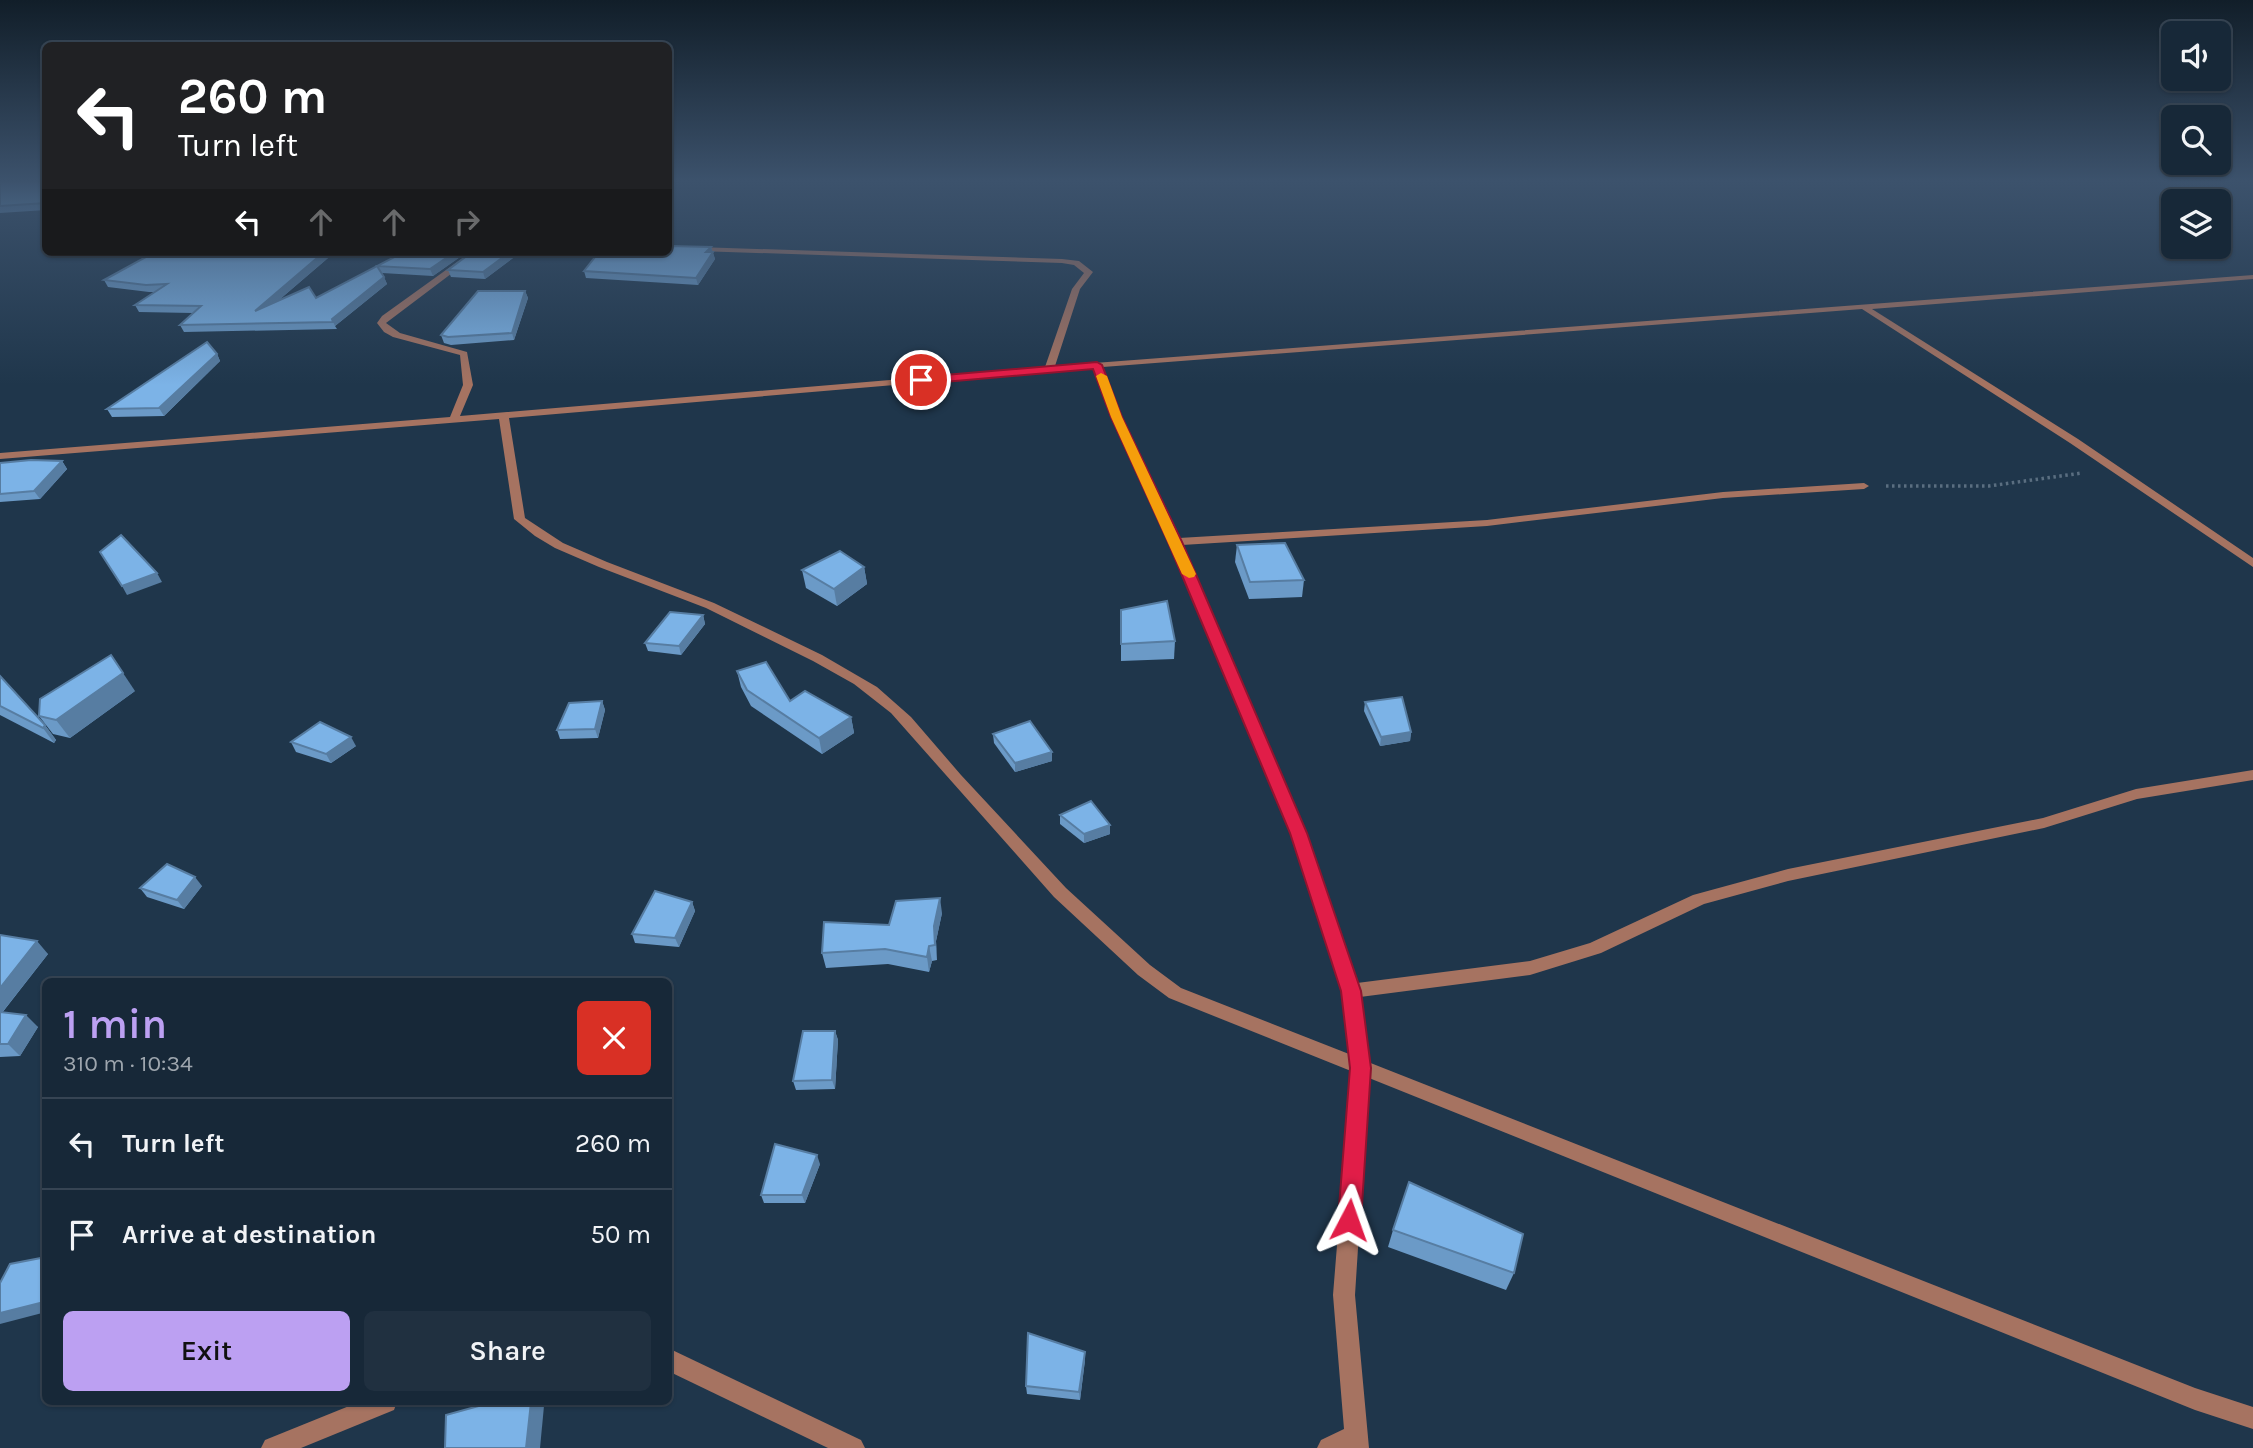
<!DOCTYPE html>
<html lang="en">
<head>
<meta charset="utf-8">
<style>
  body { margin:0; font-family:Karla,sans-serif; background:#203040; color:#f1f3f6; height:100vh; display:flex; flex-direction:column; font-size:26px; white-space:nowrap }
  * { box-sizing:border-box; margin:0 }
  p { font-size:23px; color:#9ea6ae }
  .icon { flex:none; width:38px; height:38px; fill:none; stroke:currentColor; stroke-width:2; stroke-linecap:round; stroke-linejoin:round }
  .map { position:relative; flex:1; overflow:hidden }
  .drawer { position:absolute; left:42px; top:978px; width:630px; height:427px; display:flex; flex-direction:column; background:#172838; border-radius:10px; box-shadow:0 2px 5px #0004,0 0 0 2px #364453 }
  .drawer>* { flex:none }
  .guide { position:absolute; left:42px; top:42px; width:630px; height:214px; border-radius:10px; box-shadow:0 2px 5px #0004,0 0 0 2px #364453; background:#202124; color:#fff; overflow:hidden }
  .controls { position:absolute; left:2161px; top:21px; display:grid; gap:14px }
  .controls a { display:grid; place-items:center; width:70px; height:70px; border-radius:10px; background:#172838; box-shadow:0 2px 5px #0004,0 0 0 2px #364453; font-size:35px }
  .pin { position:absolute; display:grid; place-items:center; width:60px; height:60px; color:#fff; margin:-30px; border:4px solid #fff; border-radius:50%; box-shadow:0 2px 7px #0007 }
  .me { position:absolute; width:77px; margin:-38px; rotate:4deg; stroke-linejoin:round; filter:drop-shadow(0 0 5px #0008) }
  .turn { display:flex; align-items:center; gap:24px; height:147px; padding:0 21px; font-size:32px }
  .turn .icon { width:91px; height:91px; stroke-width:2.5 }
  .turn b { display:block; font-size:49px; line-height:60px }
  .lanes { display:flex; align-items:center; height:66px; padding:0 21px; background:#0003; justify-content:center; gap:35px; direction:ltr }
  .lanes .off { opacity:.35 }
  .round { display:grid; place-items:center; flex:none; width:74px; height:74px; border-radius:10px; background:#203040 }
  .summary { display:flex; align-items:center; justify-content:space-between; height:119px; padding:0 21px }
  h1 { font-size:42px; font-weight:600; line-height:52px; color:#bca0f2 }
  .primary-button { display:flex; gap:14px; margin-top:auto; padding:14px 21px }
  .primary-button a { flex:1; height:80px; border-radius:10px; background:#bca0f2; color:#111; font-size:28px; font-weight:600; line-height:80px; text-align:center }
  .primary-button a+a { background:#203040; color:#f1f3f6 }
  ul { padding:0; list-style:none }
  li { display:flex; align-items:center; gap:21px; height:91px; padding:0 21px; border-top:2px solid #364453 }
  li div { flex:1 }
  li b { display:block; font-size:26px }
  li em { font-style:normal }
  .map>svg:first-child { display:block }
</style>
</head>
<body>
<div class="map">
<svg width="2253" height="1448" viewBox="0 0 2253 1448">
  <rect width="100%" height="100%" fill="#1f364b"/>
  <g fill="none" stroke-linecap="round" stroke-linejoin="round">
    <polyline stroke="#5a6e80" stroke-width="3.5" stroke-dasharray="2.5 3.5" stroke-linecap="butt" points="1886,486 1989,486 2082,473"/>
    <g fill="#a67361" fill-rule="evenodd">
      <path d="M668,246L1062,259L1079,261L1093,272L1080,289L1055,366L2253,275V279L1872,309L2078,439L2253,558V567L2070,443L1862,309L1103,367L1122,417L1179,538L1487,520L1723,492L1864,483L1869,486L1864,489L1723,498L1487,526L1182,545L1307,833L1357,983L1530,961L1590,943L1693,895L1788,869L2043,818L2136,789L2253,770V780L2137,799L2044,828L1788,881L1704,904L1601,953L1530,975L1360,997L1368,1062L2195,1388L2253,1407V1429L2195,1410L1369,1078L1355,1295L1369,1448H1317L1321,1440L1344,1429L1333,1295L1351,1071L1169,998L1138,975L1054,897L891,713L854,684L813,661L706,608L599,567L555,548L535,536L514,519L499,419L0,459V453L450,417L463,385L460,355L393,337L384,332L377,323L382,316L471,252H480L386,323L400,333L467,352L473,385L460,416L1045,367L1072,289L1084,273L1074,265L1062,263L668,250ZM1093,368L1112,417L1169,542L1291,833L1342,991L1349,1054L1181,988L1150,965L1066,888L961,775L911,717L877,687L822,655L714,603L607,562L563,543L525,518L509,418Z"/>
      <polygon points="668,1348 861,1440 865,1448 828,1448 668,1371"/>
      <polygon points="359,1402 397,1402 394,1410 301,1448 261,1448 265,1440"/>
    </g>
  </g>
  <g fill="#6b9ac7">
    <polygon points="0,182 46,182 46,210 0,213"/>
    <polygon points="711,247 715,259 698,285 586,278 584,271"/>
    <polygon points="155,252 335,252 279,300 316,298 404,252 467,252 433,276 382,273 387,284 335,326 337,329 184,332 180,325 193,313 139,312 135,305 155,292 149,292 108,287 104,280"/>
    <polygon points="472,252 521,252 485,279 451,277 448,270"/>
    <polygon points="525,291 528,298 514,340 451,345 444,343 441,335"/>
    <polygon points="217,354 220,361 164,416 112,417 107,409"/>
    <polygon points="62,461 67,469 40,499 0,502 0,463"/>
    <polygon points="1237,545 1304,580 1302,597 1249,599 1235,562"/>
    <polygon points="864,567 867,584 837,606 806,588 802,570"/>
    <polygon points="1121,610 1175,641 1174,659 1121,661"/>
    <polygon points="703,615 705,624 681,655 648,651 645,643"/>
    <polygon points="737,671 790,701 851,717 854,733 822,754 751,706 741,687"/>
    <polygon points="0,676 45,725 56,740 54,743 0,715"/>
    <polygon points="135,691 70,738 53,734 39,716"/>
    <polygon points="602,701 605,710 598,738 560,739 557,730"/>
    <polygon points="1365,702 1411,732 1410,741 1380,746 1364,711"/>
    <polygon points="993,734 1052,752 1052,761 1015,772 994,743"/>
    <polygon points="291,742 356,746 331,763 296,752"/>
    <polygon points="1060,815 1110,834 1084,843 1060,824"/>
    <polygon points="202,886 184,909 147,897 140,888"/>
    <polygon points="692,902 695,911 679,947 635,943 632,934"/>
    <polygon points="942,913 936,941 937,960 932,961 929,972 888,964 826,968 822,953 889,925"/>
    <polygon points="0,935 48,954 2,1013 38,1027 20,1056 0,1057"/>
    <polygon points="835,1031 838,1040 835,1089 796,1090 793,1081"/>
    <polygon points="820,1164 805,1203 764,1203 761,1195"/>
    <polygon points="1393,1230 1514,1273 1506,1290 1388,1247"/>
    <polygon points="1085,1360 1080,1400 1027,1394 1026,1386"/>
  </g>
  <g fill="#577da2">
    <polygon points="711,247 715,259 698,285 696,278 706,252"/>
    <polygon points="324,252 335,252 258,318 255,311"/>
    <polygon points="455,252 467,252 433,276 430,269"/>
    <polygon points="510,252 521,252 485,279 483,272"/>
    <polygon points="384,277 387,284 335,326 332,319"/>
    <polygon points="525,291 528,298 514,340 512,333"/>
    <polygon points="217,354 220,361 164,416 159,408"/>
    <polygon points="62,461 67,469 40,499 34,491"/>
    <polygon points="864,567 867,584 837,606 834,589"/>
    <polygon points="157,573 162,582 127,595 122,586"/>
    <polygon points="703,615 705,624 681,655 679,646"/>
    <polygon points="123,673 135,691 70,738 56,720"/>
    <polygon points="602,701 605,710 598,738 595,729"/>
    <polygon points="851,717 854,733 822,754 819,738"/>
    <polygon points="45,725 56,740 54,743 43,728"/>
    <polygon points="1411,732 1410,741 1380,746 1381,737"/>
    <polygon points="351,737 356,746 331,763 326,754"/>
    <polygon points="1052,752 1052,761 1015,772 1015,763"/>
    <polygon points="1110,825 1110,834 1084,843 1084,834"/>
    <polygon points="195,877 202,886 184,909 177,900"/>
    <polygon points="940,898 942,913 936,941 937,960 934,926"/>
    <polygon points="692,902 695,911 679,947 675,938"/>
    <polygon points="37,941 48,954 0,1015 0,988"/>
    <polygon points="929,946 932,961 929,972 927,957"/>
    <polygon points="26,1015 38,1027 20,1056 8,1044"/>
    <polygon points="835,1031 838,1040 835,1089 832,1080"/>
    <polygon points="817,1155 820,1164 805,1203 802,1195"/>
    <polygon points="46,1298 46,1312 0,1324 0,1313"/>
    <polygon points="1085,1352 1085,1360 1080,1400 1079,1392"/>
    <polygon points="531,1402 541,1402 544,1406 540,1448 526,1448"/>
  </g>
  <g fill="#7cb3e7" stroke="#577da2" stroke-width="2">
    <polygon points="0,182 46,182 46,203 0,206"/>
    <polygon points="668,246 711,247 706,252 713,252 696,278 584,271 599,252 668,252"/>
    <polygon points="155,252 324,252 255,311 309,287 316,298 404,252 455,252 430,269 377,266 384,277 332,319 333,322 180,325 201,306 135,305 167,284 146,285 104,280"/>
    <polygon points="472,252 510,252 483,272 448,270"/>
    <polygon points="478,291 525,291 512,333 448,337 441,335"/>
    <polygon points="207,342 217,354 159,408 107,409"/>
    <polygon points="31,460 62,461 34,491 0,494 0,463"/>
    <polygon points="121,535 157,573 122,586 100,552"/>
    <polygon points="1285,543 1304,580 1250,582 1237,545"/>
    <polygon points="840,551 864,567 834,589 802,570"/>
    <polygon points="1167,601 1175,641 1121,644 1121,610"/>
    <polygon points="670,612 703,615 679,646 645,643"/>
    <polygon points="111,655 123,673 56,720 39,716 40,699"/>
    <polygon points="766,662 790,701 805,691 851,717 819,738 747,690 737,671"/>
    <polygon points="0,676 45,725 43,728 0,706"/>
    <polygon points="1402,697 1411,732 1381,737 1365,702"/>
    <polygon points="602,701 595,729 557,730 569,703"/>
    <polygon points="1030,721 1052,752 1015,763 993,734"/>
    <polygon points="320,722 351,737 326,754 291,742"/>
    <polygon points="1091,801 1110,825 1084,834 1060,815"/>
    <polygon points="167,864 195,877 177,900 140,888"/>
    <polygon points="655,891 692,902 675,938 632,934"/>
    <polygon points="940,898 934,926 935,945 929,946 927,957 885,949 822,953 824,922 889,925 896,901"/>
    <polygon points="0,935 37,941 0,988"/>
    <polygon points="0,1012 26,1015 8,1044 0,1044"/>
    <polygon points="803,1031 835,1031 832,1080 793,1081"/>
    <polygon points="775,1144 817,1155 802,1195 761,1195"/>
    <polygon points="1409,1182 1523,1234 1514,1273 1393,1230"/>
    <polygon points="46,1257 46,1298 44,1302 0,1313 0,1283 10,1264"/>
    <polygon points="1028,1333 1085,1352 1079,1392 1026,1386"/>
    <polygon points="493,1402 531,1402 526,1448 445,1448 446,1415"/>
  </g>
  <linearGradient id="sky" x2="0" y2="1"><stop stop-color="#111e29"/><stop offset="0.47" stop-color="#3c526c"/><stop offset="1" stop-color="#3c526c" stop-opacity="0"/></linearGradient>
  <rect width="2253" height="385" fill="url(#sky)"/>
  <polygon fill="#e11d48" stroke="#92132f" stroke-width="2" points="1097,362 1102,365 1122,417 1182,542 1307,833 1361,991 1371,1068 1361,1220 1358,1227 1349,1231 1341,1227 1338,1220 1350,1068 1341,991 1290,833 1168,542 1111,417 1093,369 921,384 915,380 921,377"/>
  <polygon fill="#f59e0b" points="1101,373 1107,376 1122,417 1196,574 1194,577 1189,578 1182,574 1111,417 1096,376"/>
</svg>
<div class="controls">
<a><svg class="icon" aria-label="sound" viewBox="0 0 24 24"><path d="M4 9h4l5-4v14l-5-4H4zM17 9q2 3 0 6"/></svg></a>
<a><svg class="icon" aria-label="search" viewBox="0 0 24 24"><circle cx="10" cy="10" r="6"/><path d="M15 15l6 6"/></svg></a>
<a><svg class="icon" aria-label="layers" viewBox="0 0 24 24"><path d="M12 4l9 5-9 5-9-5zM3 14l9 5 9-5"/></svg></a>
</div>
<div class="pin" style="left:921px;top:380px;background:#d93025"><svg class="icon" aria-label="arrive" viewBox="0 0 24 24"><path d="M6 21V4h12l-3 4 3 4H6"/></svg></div>
<svg class="me" style="left:1349px;top:1220px" viewBox="-20 -20 40 40"><path d="M0-17L14 15 0 8-14 15z" fill="#e11d48" stroke="#fff" stroke-width="4"/></svg>
<div class="guide">
<div class="turn"><svg class="icon" aria-label="left" viewBox="0 0 24 24"><path d="M17 20v-9H6M10 6l-5 5 5 5"/></svg><div><b>260 m</b>Turn left</div></div>
<div class="lanes"><svg class="icon" aria-label="left" viewBox="0 0 24 24"><path d="M17 20v-9H6M10 6l-5 5 5 5"/></svg><svg class="icon off" aria-label="ahead" viewBox="0 0 24 24"><path d="M12 20V5M6 11l6-6 6 6"/></svg><svg class="icon off" aria-label="ahead" viewBox="0 0 24 24"><path d="M12 20V5M6 11l6-6 6 6"/></svg><svg class="icon off" aria-label="right" viewBox="0 0 24 24"><path d="M7 20v-9h11M14 6l5 5-5 5"/></svg></div>
</div>
<section class="drawer">
<div class="summary"><div><h1>1 min</h1><p>310 m · 10:34</p></div><a class="round" style="background:#d93025;color:#fff"><svg class="icon" aria-label="close" viewBox="0 0 24 24"><path d="M6 6l12 12M18 6L6 18"/></svg></a></div>
<ul>
<li><svg class="icon" aria-label="left" viewBox="0 0 24 24"><path d="M17 20v-9H6M10 6l-5 5 5 5"/></svg><div><b>Turn left</b></div><em>260 m</em></li>
<li><svg class="icon" aria-label="arrive" viewBox="0 0 24 24"><path d="M6 21V4h12l-3 4 3 4H6"/></svg><div><b>Arrive at destination</b></div><em>50 m</em></li>
</ul>
<div class="primary-button"><a>Exit</a><a>Share</a></div>
</section>
</div>
</body>
</html>
